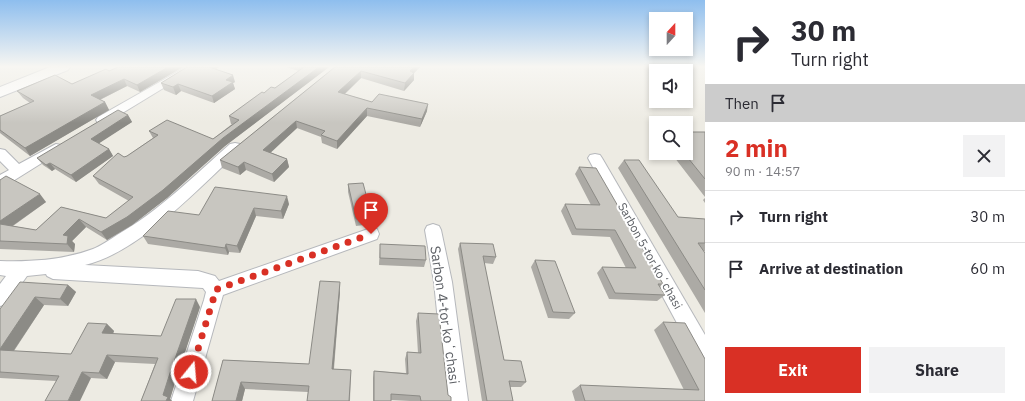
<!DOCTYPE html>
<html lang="en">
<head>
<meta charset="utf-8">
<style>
  body { margin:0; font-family:"IBM Plex Sans",sans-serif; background:#f2f2f3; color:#2b2b33; height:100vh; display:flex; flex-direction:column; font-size:15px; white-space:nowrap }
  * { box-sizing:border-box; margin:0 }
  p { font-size:13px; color:#7c7c81 }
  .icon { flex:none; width:22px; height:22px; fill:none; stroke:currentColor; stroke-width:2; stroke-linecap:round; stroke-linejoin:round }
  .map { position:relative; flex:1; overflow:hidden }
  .side { display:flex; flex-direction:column; background:#fff; width:320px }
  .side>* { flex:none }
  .hud { background:#fff; color:#2b2b33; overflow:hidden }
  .needle { width:26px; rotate:21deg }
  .buttons { position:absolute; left:649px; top:12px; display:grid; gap:8px }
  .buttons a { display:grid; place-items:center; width:44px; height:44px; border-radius:0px; background:#fff; box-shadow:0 2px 6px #0003; font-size:20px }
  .pin { position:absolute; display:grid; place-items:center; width:34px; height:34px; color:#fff; margin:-41px -17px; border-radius:50% 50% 50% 0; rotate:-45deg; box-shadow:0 0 4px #0007 }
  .pin .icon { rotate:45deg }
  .me { position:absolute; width:44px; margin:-22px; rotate:17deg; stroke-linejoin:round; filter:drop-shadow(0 0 3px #0008) }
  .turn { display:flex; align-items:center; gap:14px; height:84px; padding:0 20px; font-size:18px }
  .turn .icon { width:52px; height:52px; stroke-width:2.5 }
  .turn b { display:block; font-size:28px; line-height:34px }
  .then { display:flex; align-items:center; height:38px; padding:0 20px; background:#0003; gap:8px; font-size:15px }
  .round { display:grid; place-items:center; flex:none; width:42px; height:42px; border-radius:0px; background:#f2f2f3 }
  .head { display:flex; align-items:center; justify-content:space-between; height:68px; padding:0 20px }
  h1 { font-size:24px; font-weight:800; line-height:30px; color:#d93025 }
  .cta { display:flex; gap:8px; margin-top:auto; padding:8px 20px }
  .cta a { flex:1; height:46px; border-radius:0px; background:#d93025; color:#fff; font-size:16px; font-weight:800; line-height:46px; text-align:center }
  .cta a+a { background:#f2f2f3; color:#2b2b33 }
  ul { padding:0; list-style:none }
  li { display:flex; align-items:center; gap:12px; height:52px; padding:0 20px; border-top:1px solid #e1e1e2 }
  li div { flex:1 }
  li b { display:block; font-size:15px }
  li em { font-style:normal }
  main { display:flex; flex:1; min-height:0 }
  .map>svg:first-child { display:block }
</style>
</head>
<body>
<main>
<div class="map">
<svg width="705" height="401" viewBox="0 0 705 401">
  <rect width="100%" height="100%" fill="#edebe3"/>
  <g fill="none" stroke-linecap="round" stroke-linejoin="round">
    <defs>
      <g id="minor">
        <polygon points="186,67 198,67 106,123 98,123 96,120 98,117"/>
        <path d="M235,143L240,144L242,147L240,150C199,188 140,252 85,265L198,271L215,276L219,281L371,228L377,229L379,234L377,239L223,295L193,401H171L204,300L206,292L203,288L53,279L47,276L46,274L27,276L7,304L0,306V284L6,276L0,275V261C31,262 64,260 93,249C101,246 109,240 117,235C159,211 194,176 230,144Z"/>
        <polygon points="56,144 61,145 63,148 61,151 5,186 0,187 0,175 9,170 0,161 0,149 5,150 19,164"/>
        <polygon points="595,154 600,155 602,158 705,335 705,365 698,362 588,158 590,155"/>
        <polygon points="433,224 439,226 441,230 452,282 468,401 446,401 434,282 425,230 427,226"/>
      </g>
      <polygon id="secondary" points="50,67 70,67 68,70 0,97 0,87"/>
    </defs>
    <use href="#minor" stroke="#b6b8bc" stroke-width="2"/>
    <use href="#secondary" stroke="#b7b9be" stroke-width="2"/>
    <use href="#minor" fill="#fff" fill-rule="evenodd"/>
    <use href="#secondary" fill="#fff" fill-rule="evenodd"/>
  </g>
  <g fill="#acaaa5">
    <polygon points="118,67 183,67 140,92 127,86 100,100 105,102 109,110 30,156 0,133 0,116 30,103 23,98 17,91 72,84 109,71"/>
    <polygon points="187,67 219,67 216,69 235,82 233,83 235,89 214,103 181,91 176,95 164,90 161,83"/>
    <polygon points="286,67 329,67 225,146 167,198 132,225 107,240 86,227 72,241 75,244 74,252 0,249 0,180 46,202 13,226 36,230 61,207 106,218 129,201 99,184 93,176 124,157 127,156 153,138 149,131 213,139 232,124 231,124 229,116 264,93 275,88 299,71"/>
    <polygon points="335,67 420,67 414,73 414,80 404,91 361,78 345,94 372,102 427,111 420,127 367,116 337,149 322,143 321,137 297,128 270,152 287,159 289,167 274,182 246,170 240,175 222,168 220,160"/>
    <polygon points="128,115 132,122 98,143 109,149 113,156 76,182 55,169 52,171 43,165 37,158"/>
    <polygon points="705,132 705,197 671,153 686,153"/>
    <polygon points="624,160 678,217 705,219 705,251 704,251 705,253 705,313 618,168"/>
    <polygon points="579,167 663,284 660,287 665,295 657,301 609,299 597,273 602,267 626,268 610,237 572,235 561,211 565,204 591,205 575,174"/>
    <polygon points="348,184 372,217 372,224 356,226 348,192"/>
    <polygon points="705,198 705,203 703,200"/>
    <polygon points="289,204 283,219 256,216 240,253 229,252 228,255 148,244 143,236 199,215"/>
    <polygon points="460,243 496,257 493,264 484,263 504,360 526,382 521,387 510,387 513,401 482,401 458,249"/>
    <polygon points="380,244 426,260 424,267 379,265"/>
    <polygon points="535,260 575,313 569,319 548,318 531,267"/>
    <polygon points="68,285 76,292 68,306 44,305 14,351 71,354 107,324 114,331 113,334 161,336 200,307 176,379 170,399 172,401 141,401 155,364 115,362 107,379 91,378 56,381 0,378 0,309"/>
    <polygon points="340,291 334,369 351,370 350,401 307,401 308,392 245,389 242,401 212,401 223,360 309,364"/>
    <polygon points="418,313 448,395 451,401 410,401 391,400 391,401 373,401 373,378 374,371 406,373 405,359 407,352 418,353 416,321"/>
    <polygon points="663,322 705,401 575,401 572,391 580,385 684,390 654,330"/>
  </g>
  <g fill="#8c8b86">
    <polygon points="168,67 183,67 140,92 137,85"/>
    <polygon points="207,67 219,67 209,73"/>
    <polygon points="319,67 329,67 225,146 167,198 132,225 107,240 101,232 223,138"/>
    <polygon points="414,67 420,67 414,73 414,80 404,91 405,83 410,71"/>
    <polygon points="361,71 361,78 339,99 338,92"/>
    <polygon points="233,75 235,82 233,83 235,89 214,103 212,96 226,80"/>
    <polygon points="124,79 127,86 95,102 91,95"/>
    <polygon points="178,84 181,91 176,95 173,87"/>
    <polygon points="105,102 109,110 30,156 25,148"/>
    <polygon points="428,104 427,111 420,127 422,119"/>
    <polygon points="367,108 367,116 337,149 337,141"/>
    <polygon points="128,115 132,122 95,146 91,139"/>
    <polygon points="296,121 297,128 265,158 263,150"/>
    <polygon points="109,149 113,156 76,182 71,175"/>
    <polygon points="287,159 289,167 274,182 272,174"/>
    <polygon points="244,162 246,170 240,175 238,167"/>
    <polygon points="50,163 55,169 52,171 46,165"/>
    <polygon points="40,194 46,202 5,231 0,226 0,221"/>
    <polygon points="287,196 289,204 283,219 281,211"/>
    <polygon points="254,208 256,216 240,253 237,246"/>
    <polygon points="79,219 86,227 72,241 75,244 74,252 67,244 63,235"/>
    <polygon points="226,244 229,252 228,255 225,248"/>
    <polygon points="340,282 340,291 333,375 332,369"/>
    <polygon points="68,285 76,292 68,306 60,299"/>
    <polygon points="35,297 44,305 10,356 0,350 0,349"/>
    <polygon points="196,299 200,307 176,379 170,399 172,401 166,401 163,395 170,373"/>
    <polygon points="107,324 114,331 110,340 102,333"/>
    <polygon points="107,355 115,362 107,379 99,373"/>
    <polygon points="82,372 91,378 80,401 68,401"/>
    <polygon points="241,382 245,389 242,401 236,401"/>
  </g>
  <g fill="#c8c6c0" stroke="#8c8b86">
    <polygon points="118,67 168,67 137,85 124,79 91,95 105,102 25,148 0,130 0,116 34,101 17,91 55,75 72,84 106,69 109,71"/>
    <polygon points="187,67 209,67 233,75 226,80 233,82 212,96 178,84 173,87 161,83"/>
    <polygon points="304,67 319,67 223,138 163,190 127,217 101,232 79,219 63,235 68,236 67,244 0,241 0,224 36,230 61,207 106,218 133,197 93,176 118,153 124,157 127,156 158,135 149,131 167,120 213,139 239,120 229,116 262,92 264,93 271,87 275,88"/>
    <polygon points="335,67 414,67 410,71 414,73 405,83 361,71 338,92 372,102 379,94 428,104 422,119 367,108 337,141 321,135 325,131 296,121 263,150 287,159 272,174 244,162 238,167 220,160"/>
    <polygon points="118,110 128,115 91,139 109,149 71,175 50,163 46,165 37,158"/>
    <polygon points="686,132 705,132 705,179 684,153 686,153"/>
    <polygon points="624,160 639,160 678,217 705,219 705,243 698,243 705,253 705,290"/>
    <polygon points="579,167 596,168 663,284 658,284 665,295 615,293 602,267 636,268 615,230 576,229 565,204 600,205"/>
    <polygon points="6,176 40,194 0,221 0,180"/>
    <polygon points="363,183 372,217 356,219 348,184"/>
    <polygon points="215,187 287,196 281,211 254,208 237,246 226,244 225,248 143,236 168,211 199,215"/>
    <polygon points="460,243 493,244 496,257 483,256 504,360 521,361 526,382 509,381 513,401 487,401"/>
    <polygon points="380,244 425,246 426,260 380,258"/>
    <polygon points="535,260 555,261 575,313 553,312"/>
    <polygon points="320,281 340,282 332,369 351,370 349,401 307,401 309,386 241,382 236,401 212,401 223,360 309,364"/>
    <polygon points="20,282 68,285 60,299 35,297 0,349 0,309"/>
    <polygon points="176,299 196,299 170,373 163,395 168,397 166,401 141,401 158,358 107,355 99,373 82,372 68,401 45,401 59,376 0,372 0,350 71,354 88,323 107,324 102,333 161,336"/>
    <polygon points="418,313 439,314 448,395 451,397 451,401 421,401 420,396 391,394 391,401 374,401 374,371 408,374 407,352 421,353"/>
    <polygon points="663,322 685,323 705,359 705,401 585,401 580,385 699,390"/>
  </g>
  <linearGradient id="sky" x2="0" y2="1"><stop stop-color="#8ebeee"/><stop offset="0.54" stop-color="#f7f6f2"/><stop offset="1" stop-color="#f7f6f2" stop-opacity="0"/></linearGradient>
  <rect width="705" height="123" fill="url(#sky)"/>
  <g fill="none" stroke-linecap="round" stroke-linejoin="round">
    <polyline stroke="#d93025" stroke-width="7" stroke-dasharray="0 12.6" points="191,372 213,300 215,290 371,234"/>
  </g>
  <g text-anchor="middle" stroke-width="4" stroke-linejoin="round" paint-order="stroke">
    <g font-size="12" fill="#5b5e63" stroke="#fff">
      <text transform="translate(650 256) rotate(61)" y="4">Sarbon 5-tor koʻchasi</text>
    </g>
    <g font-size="14" fill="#5b5e63" stroke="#fff">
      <text transform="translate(445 315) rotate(82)" y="5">Sarbon 4-tor koʻchasi</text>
    </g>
  </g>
</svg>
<div class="buttons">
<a><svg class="needle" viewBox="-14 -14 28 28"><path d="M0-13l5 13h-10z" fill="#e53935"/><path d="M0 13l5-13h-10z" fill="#7c7c81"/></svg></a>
<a><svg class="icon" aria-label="sound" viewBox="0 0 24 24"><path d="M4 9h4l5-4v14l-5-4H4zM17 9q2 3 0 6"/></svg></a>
<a><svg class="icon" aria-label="search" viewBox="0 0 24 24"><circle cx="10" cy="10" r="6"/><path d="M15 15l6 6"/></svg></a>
</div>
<div class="pin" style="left:371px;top:234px;background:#d93025"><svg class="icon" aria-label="arrive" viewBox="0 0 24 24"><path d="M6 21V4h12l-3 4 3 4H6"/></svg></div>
<svg class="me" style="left:191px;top:372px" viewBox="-20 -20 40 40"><circle r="17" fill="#d93025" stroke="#fff" stroke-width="3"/><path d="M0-11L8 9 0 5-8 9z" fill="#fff"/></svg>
</div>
<section class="side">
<div class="hud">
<div class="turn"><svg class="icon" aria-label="right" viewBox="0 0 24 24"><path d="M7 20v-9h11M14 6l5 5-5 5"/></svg><div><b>30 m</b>Turn right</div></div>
<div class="then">Then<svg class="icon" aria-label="arrive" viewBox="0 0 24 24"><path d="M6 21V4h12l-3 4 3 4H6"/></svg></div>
</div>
<div class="head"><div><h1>2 min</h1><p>90 m · 14:57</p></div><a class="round"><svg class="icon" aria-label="close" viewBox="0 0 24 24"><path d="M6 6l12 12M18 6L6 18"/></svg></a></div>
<ul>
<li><svg class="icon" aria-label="right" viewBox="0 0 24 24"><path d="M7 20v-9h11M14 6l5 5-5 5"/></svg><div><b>Turn right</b></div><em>30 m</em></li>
<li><svg class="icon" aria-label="arrive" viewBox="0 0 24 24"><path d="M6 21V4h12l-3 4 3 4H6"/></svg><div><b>Arrive at destination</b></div><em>60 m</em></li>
</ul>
<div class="cta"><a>Exit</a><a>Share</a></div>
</section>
</main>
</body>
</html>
